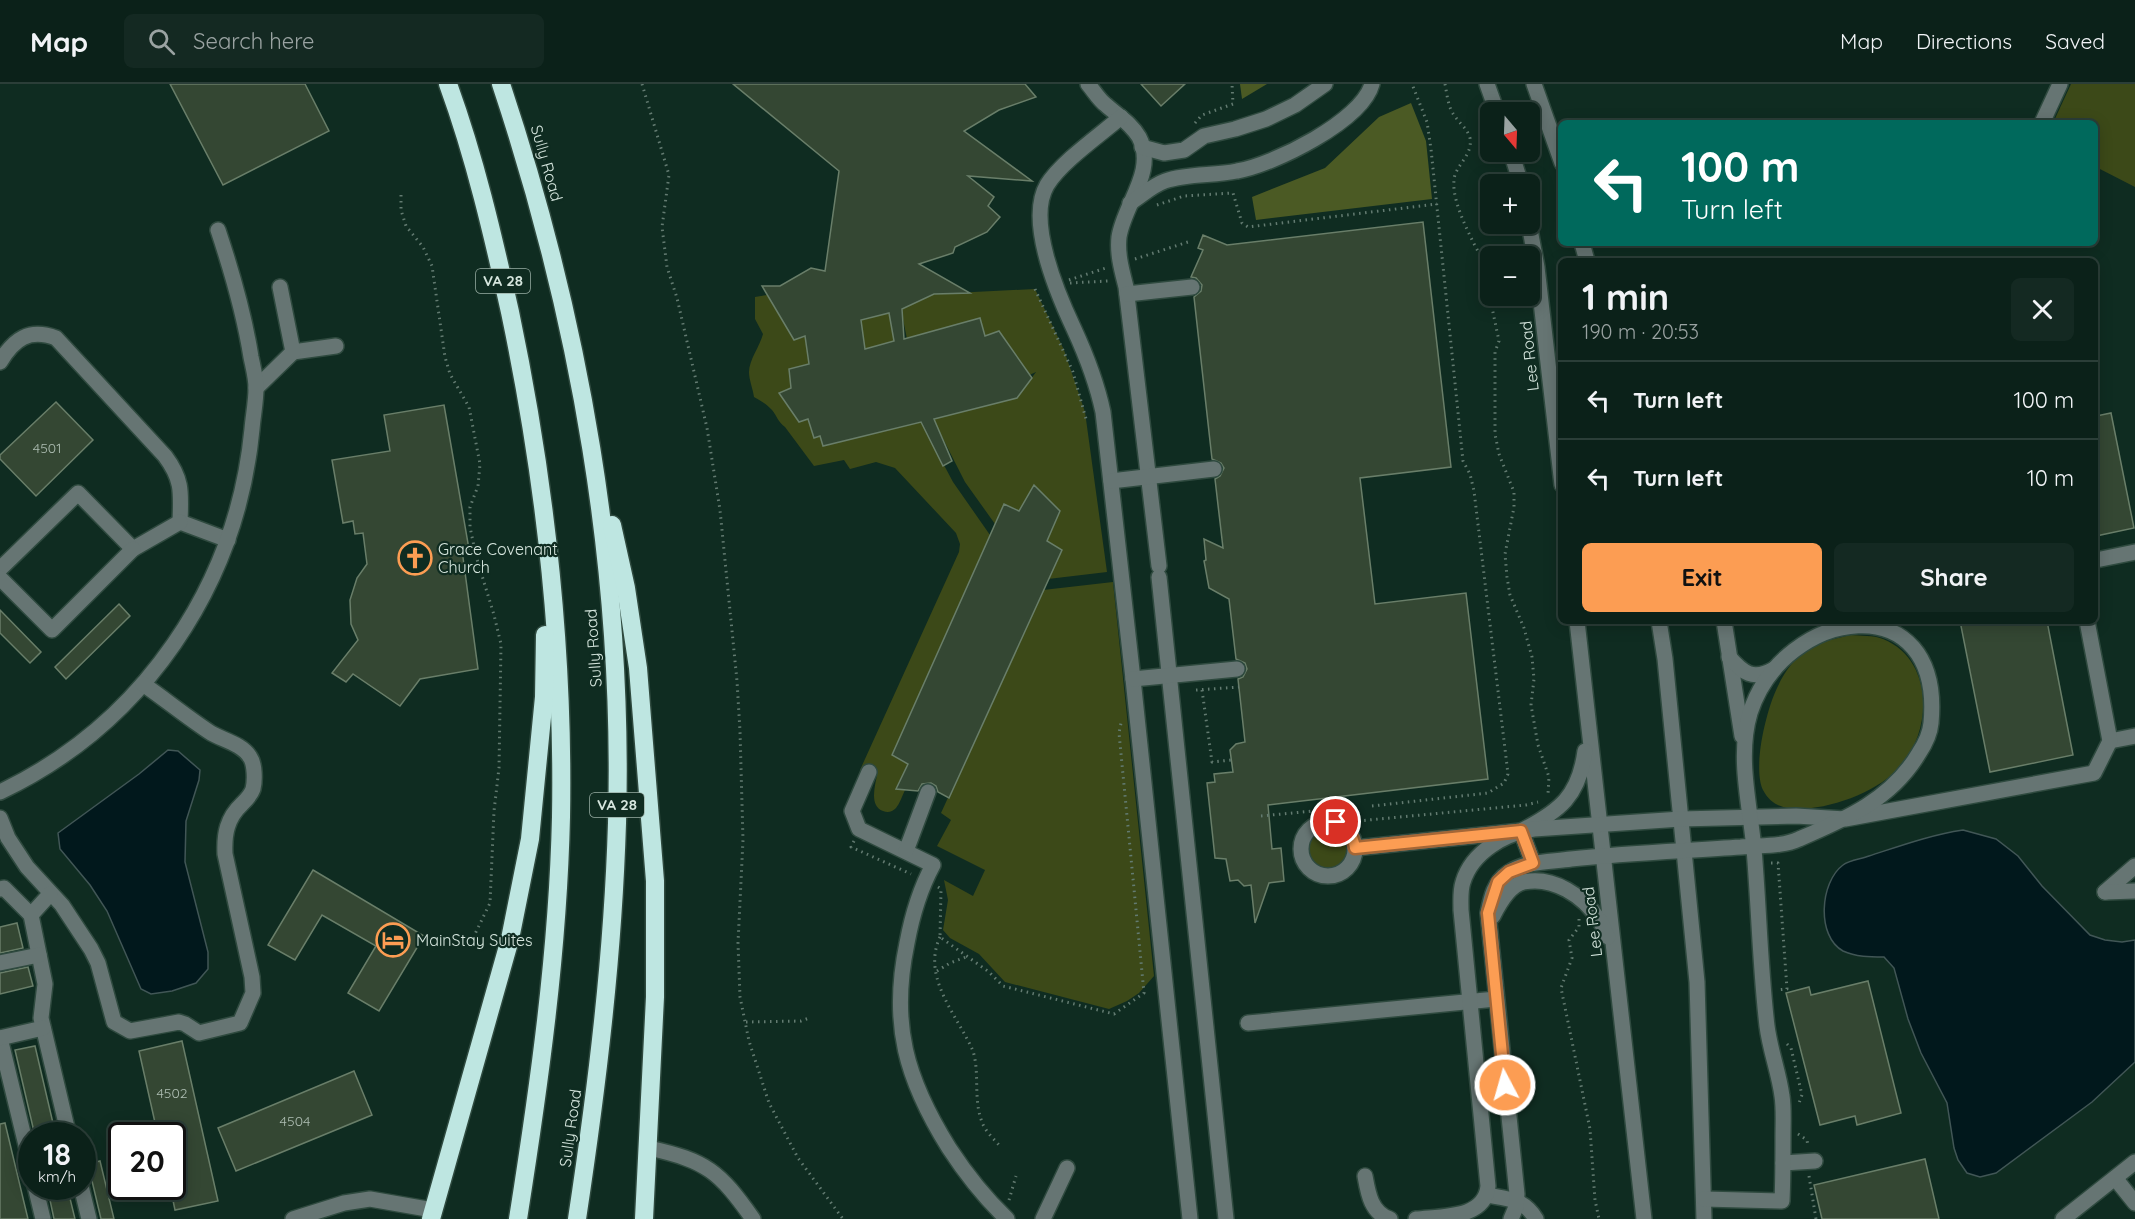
<!DOCTYPE html>
<html lang="en">
<head>
<meta charset="utf-8">
<style>
  body { margin:0; font-family:Quicksand,sans-serif; background:#142922; color:#f1f3f6; height:100vh; display:flex; flex-direction:column; font-size:22px; white-space:nowrap }
  * { box-sizing:border-box; margin:0 }
  p { font-size:20px; color:#9aa3a2 }
  .icon { flex:none; width:33px; height:33px; fill:none; stroke:currentColor; stroke-width:2; stroke-linecap:round; stroke-linejoin:round }
  .map { position:relative; flex:1; overflow:hidden }
  .sheet { position:absolute; left:1558px; top:174px; width:540px; height:366px; display:flex; flex-direction:column; background:#0b2119; border-radius:9px; box-shadow:0 3px 15px #0003,0 0 0 2px #2b3e38 }
  .sheet>* { flex:none }
  .banner { position:absolute; left:1558px; top:36px; width:540px; height:126px; border-radius:9px; box-shadow:0 3px 15px #0003,0 0 0 2px #2b3e38; background:#00695c; color:#fff; overflow:hidden }
  .needle { width:39px; rotate:161deg }
  .tools { position:absolute; left:1480px; top:18px; display:grid; gap:12px }
  .tools a { display:grid; place-items:center; width:60px; height:60px; border-radius:9px; background:#0b2119; box-shadow:0 3px 15px #0003,0 0 0 2px #2b3e38; font-size:30px }
  .speed { position:absolute; left:18px; top:1038px; display:flex; gap:12px; font-size:30px; font-weight:700; text-align:center }
  .speed>* { display:grid; place-content:center; width:78px; height:78px; border-radius:50%; background:#0b2119; box-shadow:0 3px 15px #0003,0 0 0 2px #2b3e38; line-height:1 }
  .speed small { font-size:15px; font-weight:400 }
  .speed .limit { border:3px solid #111; border-radius:9px; background:#fff; color:#111 }
  .pin { position:absolute; display:grid; place-items:center; width:51px; height:51px; color:#fff; margin:-26px; border:3px solid #fff; border-radius:50%; box-shadow:0 2px 6px #0007 }
  .me { position:absolute; width:66px; margin:-33px; rotate:354deg; stroke-linejoin:round; filter:drop-shadow(0 0 4px #0008) }
  .turn { display:flex; align-items:center; gap:21px; height:126px; padding:0 24px; font-size:27px }
  .turn .icon { width:78px; height:78px; stroke-width:2.5 }
  .turn b { display:block; font-size:42px; line-height:51px }
  .round { display:grid; place-items:center; flex:none; width:63px; height:63px; border-radius:9px; background:#142922 }
  .overview { display:flex; align-items:center; justify-content:space-between; height:102px; padding:0 24px }
  h1 { font-size:36px; font-weight:700; line-height:45px }
  .action { display:flex; gap:12px; margin-top:auto; padding:12px 24px }
  .action a { flex:1; height:69px; border-radius:9px; background:#fc9d53; color:#111; font-size:24px; font-weight:700; line-height:69px; text-align:center }
  .action a+a { background:#142922; color:#f1f3f6 }
  ul { padding:0; list-style:none }
  li { display:flex; align-items:center; gap:18px; height:78px; padding:0 24px; border-top:2px solid #2b3e38 }
  li div { flex:1 }
  li b { display:block; font-size:22px }
  li em { font-style:normal }
  header { display:flex; align-items:center; gap:36px; box-sizing:border-box; height:84px; padding:0 30px; background:#0b2119; border-bottom:2px solid #2b3e38 }
  header strong { font-size:28px }
  nav { display:flex; gap:33px; margin-inline-start:auto; font-size:21px }
  .search { width:420px; height:54px; background:#142922; display:flex; align-items:center; gap:15px; box-sizing:border-box; padding:0 21px; border-radius:9px; color:#9aa3a2; font-size:22px }
  .map>svg:first-child { display:block }
</style>
</head>
<body>
<header>
<strong>Map</strong>
<div class="search"><svg class="icon" aria-label="search" viewBox="0 0 24 24"><circle cx="10" cy="10" r="6"/><path d="M15 15l6 6"/></svg>Search here</div>
<nav><a>Map</a><a>Directions</a><a>Saved</a></nav>
</header>
<div class="map">
<svg width="2135" height="1135" viewBox="0 0 2135 1135">
  <rect width="100%" height="100%" fill="#0f2c21"/>
  <g fill="#3c4918">
    <polygon points="2071,0 2135,0 2135,103 2096,83 2096,39 2053,39"/>
    <polygon points="1035,205 1064,266 1085,328 1107,488 1048,495 1047,457 1060,427 1034,401 1019,427 1004,420 995,440 965,398 933,335 1017,314 1036,288 1027,292 985,252 980,234 907,255 901,225 934,210"/>
    <path d="M767,211L794,255L862,243L861,236L871,234L872,231L889,226L895,257L789,285L791,304L779,309L799,337L808,335L814,354L820,352L823,362L921,338L953,398L990,451L892,671L908,680L896,705L905,706C902,712 900,719 896,724C892,728 888,729 883,727C869,722 875,702 877,691L860,686L959,468L960,460L956,449L895,384L876,378L850,385L844,376L814,382L785,343C778,338 777,332 772,326C767,320 761,317 754,313C753,305 749,296 749,288C749,276 760,262 763,250L755,235V213Z"/>
    <polygon points="1113,498 1154,892 1139,909 1127,917 1109,925 1005,898 979,870 950,854 943,846 948,816 944,796 973,812 985,786 937,762 951,736 941,729 1043,506"/>
    <path d="M1851,551C1861,552 1873,551 1883,555C1935,576 1933,650 1897,686C1874,709 1830,725 1797,725C1783,725 1770,720 1763,706C1752,683 1767,622 1779,600C1783,591 1790,581 1797,574C1810,560 1833,555 1851,551Z"/>
    <circle cx="1328" cy="765" r="20"/>
  </g>
  <g fill="#4b5a24">
    <polygon points="1240,0 1267,0 1242,15"/>
    <polygon points="1411,19 1426,57 1432,115 1256,136 1252,113 1325,84 1379,33"/>
  </g>
  <g fill="#01181c" stroke="#415656" stroke-width="1.5">
    <polygon points="168,666 178,667 200,686 199,696 186,737 185,778 208,868 208,885 196,899 172,907 151,910 141,905 107,827 90,801 60,765 58,749 139,690"/>
    <path d="M1963,746L1996,755L2018,772L2042,802L2090,851L2105,856L2122,858L2135,856V978L2092,1018L1996,1089L1980,1093L1967,1089L1958,1076L1954,1064L1947,1019L1921,969L1908,935L1894,884L1884,873C1870,873 1856,873 1843,867C1816,852 1820,798 1843,781C1849,776 1861,775 1869,772C1900,762 1930,751 1963,746Z"/>
  </g>
  <g fill="#344733" stroke="#697e69" stroke-width="1.5" fill-rule="evenodd">
    <polygon points="170,0 305,0 329,47 223,101"/>
    <path d="M733,0H1025L1036,13L999,26L964,47L1032,97L968,92L994,113L988,122L1000,133L987,148L955,163L953,169L919,180L970,209L934,210L902,225L904,255L980,234L985,252L999,247L1032,294L1017,314L934,335L952,377L943,382L921,338L823,362L820,352L814,354L808,335L799,338L779,309L791,304L789,285L809,280L805,252L794,256L762,202H780L811,184L825,187L839,87ZM889,229L894,257L865,265L861,236Z"/>
    <polygon points="1141,0 1185,0 1161,22"/>
    <polygon points="1423,138 1451,383 1360,394 1375,520 1466,509 1488,695 1268,721 1272,765 1281,764 1284,797 1269,799 1255,839 1251,801 1244,802 1238,796 1230,797 1226,775 1215,774 1207,699 1215,698 1214,690 1233,688 1230,666 1236,660 1245,658 1238,595 1243,593 1247,585 1245,579 1236,575 1229,515 1209,504 1204,477 1206,476 1204,455 1223,464 1215,395 1220,392 1224,384 1221,379 1212,375 1194,213 1201,207 1202,201 1196,194 1191,193 1203,166 1198,164 1203,151 1227,161"/>
    <polygon points="56,318 93,356 36,412 0,375 0,371"/>
    <polygon points="444,321 469,465 462,466 478,585 420,595 400,622 353,590 346,598 332,589 358,556 351,540 350,516 357,494 367,480 363,449 355,450 353,437 343,439 332,376 390,367 384,331"/>
    <polygon points="2111,329 2134,444 2096,452 2096,332"/>
    <polygon points="1034,401 1060,427 1047,457 1062,466 949,714 938,708 936,702 931,699 922,700 918,707 896,705 908,680 892,671 1004,420 1019,427"/>
    <polygon points="119,520 130,532 66,595 55,583"/>
    <polygon points="0,526 41,568 30,579 0,549"/>
    <polygon points="1960,537 2047,537 2073,671 1990,688"/>
    <polygon points="313,786 424,852 379,927 348,909 376,862 322,831 295,876 268,861"/>
    <polygon points="17,839 23,864 0,869 0,843"/>
    <polygon points="28,883 33,902 0,910 0,889"/>
    <polygon points="1868,897 1901,1029 1857,1041 1855,1032 1820,1041 1786,909 1809,903 1811,911"/>
    <polygon points="182,957 218,1117 175,1126 170,1102 172,1102 172,1052 158,1052 139,967"/>
    <polygon points="35,962 56,1052 35,1052 15,966"/>
    <polygon points="354,987 372,1031 236,1087 218,1044"/>
    <polygon points="5,1039 28,1135 0,1135 0,1040"/>
    <polygon points="1925,1075 1939,1135 1822,1135 1814,1101"/>
    <polygon points="100,1077 114,1135 101,1135 88,1080"/>
    <polygon points="47,1102 67,1102 75,1135 54,1135"/>
  </g>
  <g fill="none" stroke-linecap="round" stroke-linejoin="round">
    <defs>
      <g id="minor">
        <path d="M1088,0C1094,7 1099,16 1106,21C1118,32 1130,38 1139,53C1157,87 1124,120 1119,153C1117,170 1122,187 1126,203L1159,482"/>
        <polyline points="1487,0 1497,28"/>
        <polyline points="1534,0 1562,79"/>
        <path d="M1121,33C1100,51 1061,78 1047,101C1026,137 1058,211 1074,245C1086,271 1097,300 1103,328L1133,595L1190,1135"/>
        <polyline points="2042,39 2060,0"/>
        <polyline points="1142,63 1164,69 1184,66 1204,52 1235,45 1266,35 1295,21 1325,0"/>
        <polyline points="1511,68 1521,100"/>
        <path d="M1130,119C1141,112 1153,101 1165,97C1188,89 1214,92 1237,87C1273,81 1362,37 1372,0"/>
        <polyline points="1529,140 1537,183 1562,401"/>
        <polyline points="1582,159 1587,177"/>
        <polyline points="1127,210 1192,203"/>
        <polyline points="293,268 336,262"/>
        <path d="M0,278C14,255 29,244 56,254L165,372C183,396 181,409 180,438"/>
        <polyline points="256,304 293,268 280,203"/>
        <polyline points="1111,397 1214,385"/>
        <polyline points="180,438 228,456"/>
        <polyline points="2096,476 2135,468"/>
        <polyline points="0,485 78,409 133,465 180,438"/>
        <polyline points="1159,493 1226,1135"/>
        <polyline points="0,494 52,546 133,465"/>
        <polyline points="1577,537 1644,1135"/>
        <polyline points="1659,537 1665,575 1697,898 1704,1135"/>
        <polyline points="1724,537 1742,652"/>
        <path d="M1729,573C1743,589 1753,597 1774,585"/>
        <polyline points="1133,595 1237,585"/>
        <polyline points="2110,657 2135,652"/>
        <path d="M869,688L852,727L859,745L933,781C920,805 912,832 907,859C890,940 906,995 949,1064C966,1090 985,1114 1007,1135"/>
        <path d="M0,708C143,640 237,502 252,345C253,332 256,318 256,304C256,294 253,283 251,273C244,229 232,188 218,146"/>
        <path d="M0,734L8,754L27,783L62,821L91,865L98,879L114,938L130,947L179,938L185,940L199,949L240,939L253,909L252,893L225,770C224,750 227,734 242,720C247,715 251,711 253,705C255,697 255,680 250,673C242,660 223,656 211,649C188,634 166,616 143,600"/>
        <circle cx="1328" cy="765" r="27"/>
        <polyline points="1521,747 1533,779"/>
        <path d="M1355,764L1521,747C1560,727 1579,712 1585,667"/>
        <polyline points="906,767 928,708"/>
        <polyline points="0,805 4,804 31,831"/>
        <polyline points="2105,808 2135,782"/>
        <polyline points="2105,808 2135,807"/>
        <polyline points="50,810 31,831 45,900 41,934 69,1052"/>
        <path d="M1493,832C1499,820 1509,801 1524,798C1553,792 1584,812 1599,836C1603,841 1605,848 1608,853"/>
        <polyline points="0,879 39,871"/>
        <polyline points="1248,939 1496,915"/>
        <polyline points="0,954 32,1086"/>
        <polyline points="0,954 43,944"/>
        <path d="M649,1064C707,1077 719,1087 753,1135"/>
        <polyline points="1783,1079 1815,1077"/>
        <path d="M1365,1092C1368,1109 1371,1129 1390,1135"/>
        <polyline points="2115,1094 2135,1119"/>
        <polyline points="35,1102 43,1135"/>
        <polyline points="81,1102 89,1135"/>
        <path d="M1487,1111C1509,1115 1524,1115 1536,1135"/>
        <polyline points="293,1135 344,1119 370,1115 433,1126"/>
        <polyline points="1043,1135 1067,1084"/>
        <path d="M1416,1135C1442,1132 1485,1135 1488,1102L1461,826C1461,817 1460,807 1463,798C1472,768 1505,749 1534,745L1681,735L1796,732L1845,735L2094,689L2110,657L2087,537"/>
        <path d="M1511,1135L1516,1123L1517,1110L1488,829C1491,814 1494,798 1508,789C1526,777 1550,778 1571,775C1628,769 1684,767 1741,763C1759,761 1782,763 1799,755C1846,735 1892,715 1919,669C1925,660 1930,650 1931,639C1944,499 1784,523 1750,629C1737,673 1750,721 1754,765C1759,824 1760,883 1767,942C1770,966 1779,989 1782,1012C1784,1025 1783,1039 1783,1052C1783,1073 1783,1095 1782,1117L1704,1115"/>
        <polyline points="2063,1135 2135,1078"/>
      </g>
      <g id="highway">
        <path d="M448,0C475,74 493,152 510,228C545,395 564,563 561,733C558,868 539,1002 518,1135"/>
        <path d="M501,0C580,237 624,488 617,739C613,872 597,1003 577,1135"/>
        <polyline points="612,441 626,504 638,584 655,797 655,913 644,1135"/>
        <polyline points="431,1135 510,855 530,755 544,613 545,551"/>
      </g>
    </defs>
    <use href="#minor" stroke="#2f4a3f" stroke-width="18"/>
    <use href="#highway" stroke="#2f4a3f" stroke-width="21"/>
    <g stroke="#637b71" stroke-width="3" stroke-dasharray="1.5 4.5" stroke-linecap="butt">
      <polyline points="642,0 669,91 662,143 667,183 677,214 707,344 720,426 737,597 740,647 743,756 738,859 740,913 749,957 769,1019 798,1074 843,1135"/>
      <path d="M1445,0C1447,10 1448,23 1454,31C1459,39 1467,44 1470,54C1473,72 1455,81 1454,96C1451,122 1479,169 1491,191"/>
      <polyline points="1195,39 1202,31 1233,20 1232,0"/>
      <polyline points="401,111 401,126 406,142 423,163 432,182 445,273 450,290 469,323 480,380 478,402 470,423 470,443 476,472 494,531 501,560 499,684 494,727 490,819 474,852"/>
      <polyline points="1157,121 1184,112 1233,109 1242,139 1248,143 1437,120"/>
      <polyline points="1135,175 1188,158"/>
      <polyline points="1069,196 1106,184"/>
      <polyline points="1070,199 1108,197"/>
      <polyline points="1035,205 1073,288 1086,335"/>
      <polyline points="1491,210 1490,214 1499,257 1495,268 1495,350 1499,370 1514,408 1514,423 1505,470 1507,493 1510,511 1524,544 1532,573 1534,595 1531,621 1538,661 1549,693 1548,710"/>
      <polyline points="1196,606 1239,603"/>
      <polyline points="1202,606 1212,678 1231,676"/>
      <polyline points="1372,722 1488,709 1504,699 1508,690 1474,407 1470,390 1463,377 1431,65 1427,38 1412,0"/>
      <polyline points="1261,732 1334,725 1352,729 1358,737 1526,721 1538,718"/>
      <polyline points="854,757 851,763 911,790"/>
      <polyline points="1771,779 1778,779 1787,905 1777,906"/>
      <polyline points="938,803 941,805 940,853 989,888 1003,902 1114,930 1144,909 1119,649 1121,639"/>
      <polyline points="1579,835 1579,843 1569,856 1572,874 1561,904 1590,1045 1595,1116 1599,1135"/>
      <path d="M940,853C921,894 958,932 973,967C980,990 973,1015 982,1038C985,1047 993,1054 999,1061"/>
      <polyline points="937,887 950,879 966,873"/>
      <polyline points="746,938 801,937 809,934"/>
      <polyline points="1787,960 1791,964 1802,1011 1799,1019"/>
      <polyline points="1798,1050 1807,1056 1808,1062"/>
      <polyline points="1809,1092 1816,1135"/>
      <polyline points="1009,1116 1016,1092"/>
    </g>
    <use href="#minor" stroke="#667573" stroke-width="15"/>
    <use href="#highway" stroke="#bee6e1" stroke-width="18"/>
  </g>
  <g fill="none" stroke-linecap="round" stroke-linejoin="round">
    <defs>
      <path id="route" d="M1336,738C1348,744 1353,751 1355,764L1521,747L1533,779L1509,788L1498,798L1488,829L1505,1001"/>
    </defs>
    <use href="#route" stroke="#a46636" stroke-width="15"/>
    <use href="#route" stroke="#fc9d53" stroke-width="10"/>
  </g>
  <defs>
    <symbol id="church-ring" viewBox="-11 -11 22 22"><circle r="9.5" fill="#0f2c21" stroke="#fc9d53" stroke-width="1.5"/><path d="M-1.2-6h2.4v3.5h3.3v2.4h-3.3V6h-2.4V-.1h-3.3v-2.4h3.3Z" fill="#fc9d53"/></symbol>
    <symbol id="hotel-ring" viewBox="-11 -11 22 22"><circle r="9.5" fill="#0f2c21" stroke="#fc9d53" stroke-width="1.5"/><path d="M-6-4.5h1.5V1H6V5H4.5V3h-9V5H-6ZM-4 0a1.8 1.8 0 1 1 3.6 0ZM.5 0V-2.5h3Q6-2.5 6 0Z" fill="#fc9d53"/></symbol>
  </defs>
  <g fill-rule="evenodd">
    <use href="#church-ring" x="396" y="455" width="38" height="38"/>
    <use href="#hotel-ring" x="374" y="837" width="38" height="38"/>
  </g>
  <g text-anchor="middle" stroke-width="4.5" stroke-linejoin="round" paint-order="stroke">
    <g font-size="14" fill="#aebeb3">
      <text x="47" y="369">4501</text>
      <text x="172" y="1014">4502</text>
      <text x="295" y="1042">4504</text>
    </g>
    <g fill="#0f2c21" stroke="#9aaea5" stroke-width="1.5">
      <rect x="476" y="185" width="54" height="24" rx="4.5"/>
      <rect x="590" y="709" width="54" height="24" rx="4.5"/>
    </g>
    <g font-size="15" font-weight="bold" fill="#d6e6de">
      <text x="503" y="202">VA 28</text>
      <text x="617" y="726">VA 28</text>
    </g>
    <g font-size="16" fill="#d6e6de" stroke="#0f2c21">
      <text transform="translate(547 79) rotate(74)" y="6">Sully Road</text>
      <text transform="translate(1529 272) rotate(-96)" y="6">Lee Road</text>
      <text transform="translate(593 564) rotate(-94)" y="6">Sully Road</text>
      <text transform="translate(1592 838) rotate(-97)" y="6">Lee Road</text>
      <text transform="translate(570 1044) rotate(-82)" y="6">Sully Road</text>
    </g>
    <g font-size="16" fill="#d6e6de" stroke="#0f2c21" text-anchor="start">
      <text x="438" y="471">Grace Covenant<tspan x="438" dy="18">Church</tspan></text>
      <text x="416" y="862">MainStay Suites</text>
    </g>
  </g>
</svg>
<div class="tools">
<a><svg class="needle" viewBox="-14 -14 28 28"><path d="M0-13l5 13h-10z" fill="#e53935"/><path d="M0 13l5-13h-10z" fill="#9aa3a2"/></svg></a>
<a>+</a>
<a>−</a>
</div>
<div class="speed"><div>18<small>km/h</small></div><div class="limit">20</div></div>
<div class="pin" style="left:1336px;top:738px;background:#d93025"><svg class="icon" aria-label="arrive" viewBox="0 0 24 24"><path d="M6 21V4h12l-3 4 3 4H6"/></svg></div>
<svg class="me" style="left:1505px;top:1001px" viewBox="-20 -20 40 40"><circle r="17" fill="#fc9d53" stroke="#fff" stroke-width="3"/><path d="M0-11L8 9 0 5-8 9z" fill="#fff"/></svg>
<div class="banner">
<div class="turn"><svg class="icon" aria-label="left" viewBox="0 0 24 24"><path d="M17 20v-9H6M10 6l-5 5 5 5"/></svg><div><b>100 m</b>Turn left</div></div>
</div>
<section class="sheet">
<div class="overview"><div><h1>1 min</h1><p>190 m · 20:53</p></div><a class="round"><svg class="icon" aria-label="close" viewBox="0 0 24 24"><path d="M6 6l12 12M18 6L6 18"/></svg></a></div>
<ul>
<li><svg class="icon" aria-label="left" viewBox="0 0 24 24"><path d="M17 20v-9H6M10 6l-5 5 5 5"/></svg><div><b>Turn left</b></div><em>100 m</em></li>
<li><svg class="icon" aria-label="left" viewBox="0 0 24 24"><path d="M17 20v-9H6M10 6l-5 5 5 5"/></svg><div><b>Turn left</b></div><em>10 m</em></li>
</ul>
<div class="action"><a>Exit</a><a>Share</a></div>
</section>
</div>
</body>
</html>
